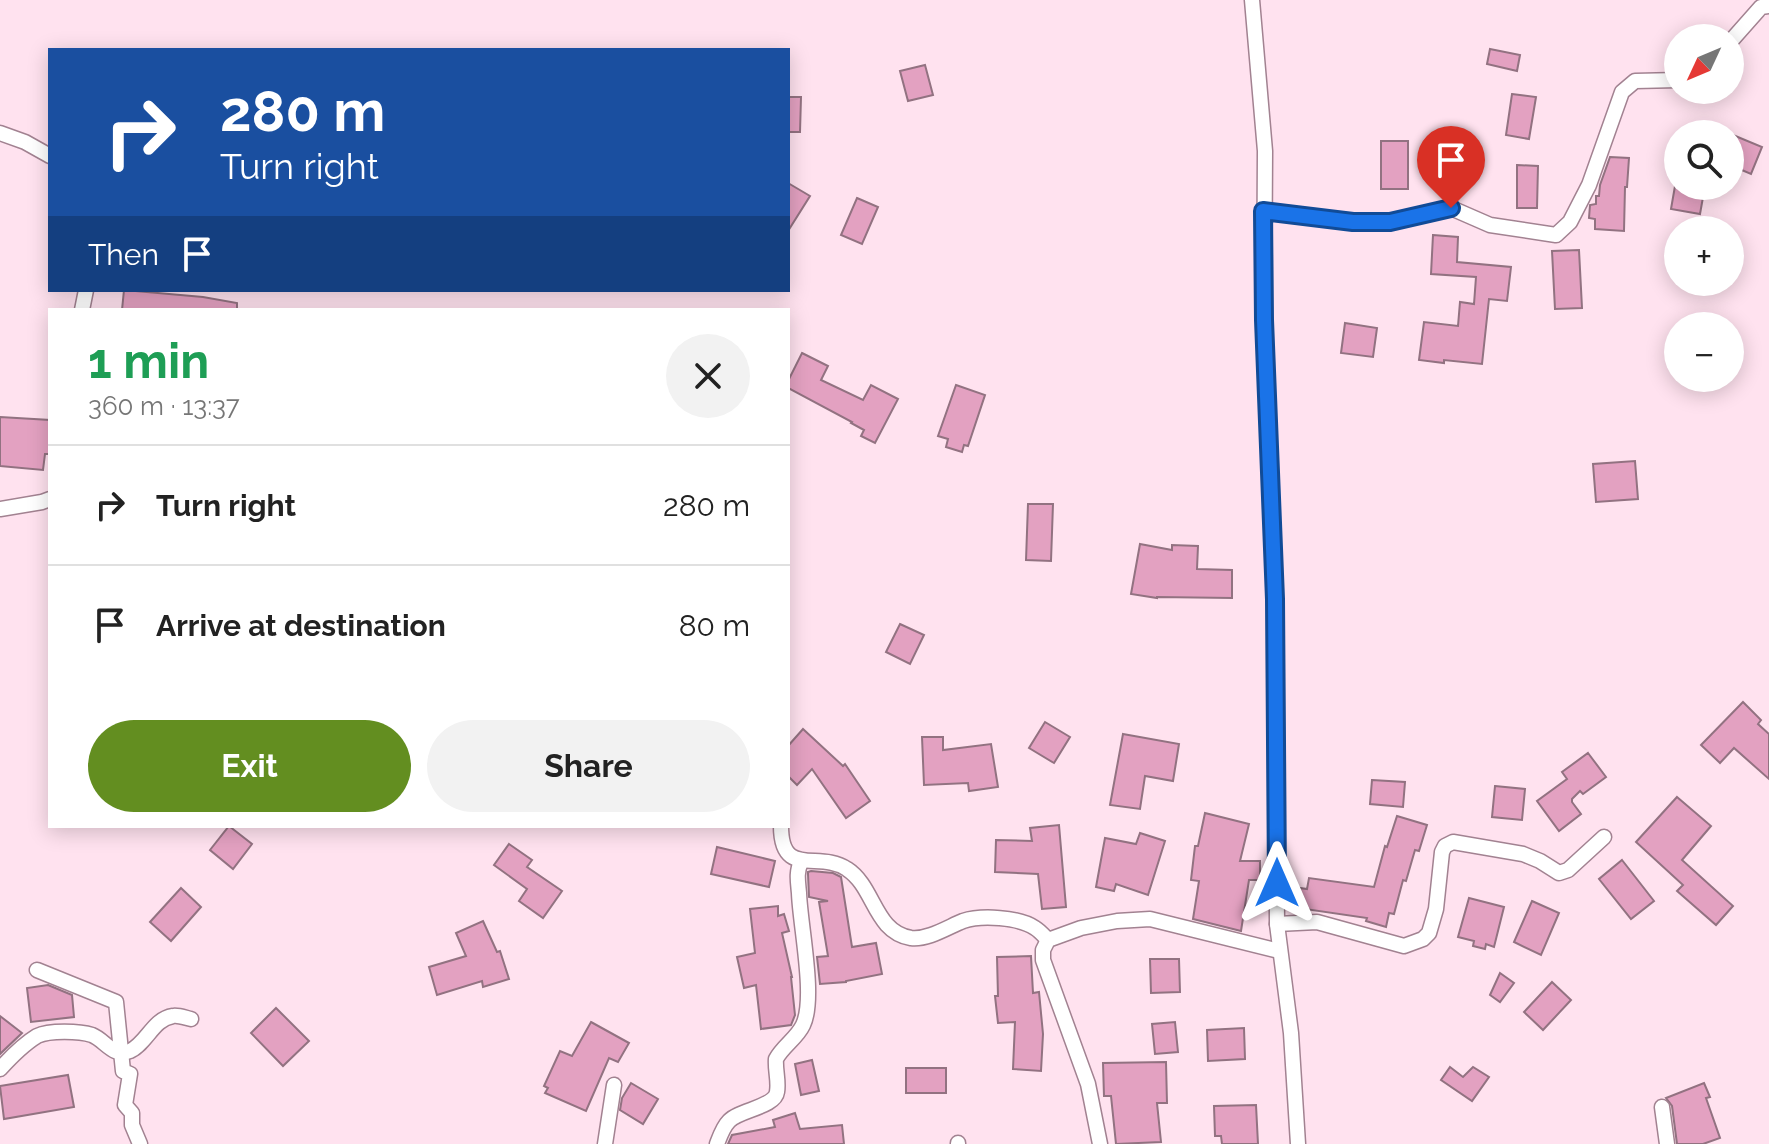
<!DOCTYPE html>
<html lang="en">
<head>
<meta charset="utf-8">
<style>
  body { margin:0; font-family:Raleway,sans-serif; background:#f2f2f2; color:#222; height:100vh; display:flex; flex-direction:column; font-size:30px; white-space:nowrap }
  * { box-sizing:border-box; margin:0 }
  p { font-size:26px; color:#767676 }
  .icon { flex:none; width:44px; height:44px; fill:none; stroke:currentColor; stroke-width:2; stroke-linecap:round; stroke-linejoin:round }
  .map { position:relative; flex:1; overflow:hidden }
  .details { position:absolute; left:48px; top:308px; width:742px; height:520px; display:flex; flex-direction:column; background:#fff; border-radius:0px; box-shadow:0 4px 20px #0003 }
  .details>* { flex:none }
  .top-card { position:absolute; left:48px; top:48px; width:742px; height:244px; border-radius:0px; box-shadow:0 4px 20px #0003; background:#1a4fa0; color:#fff; overflow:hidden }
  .needle { width:52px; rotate:226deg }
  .tools { position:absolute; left:1664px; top:24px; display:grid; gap:16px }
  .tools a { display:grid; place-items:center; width:80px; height:80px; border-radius:50%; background:#fff; box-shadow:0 4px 20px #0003; font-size:40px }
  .pin { position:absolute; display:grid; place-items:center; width:68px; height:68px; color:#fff; margin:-82px -34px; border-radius:50% 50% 50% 0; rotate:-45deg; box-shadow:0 0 8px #0007 }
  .pin .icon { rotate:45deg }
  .me { position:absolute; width:88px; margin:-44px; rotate:0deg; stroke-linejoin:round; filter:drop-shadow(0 0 6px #0008) }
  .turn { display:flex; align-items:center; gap:28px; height:168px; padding:0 40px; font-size:36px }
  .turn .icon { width:104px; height:104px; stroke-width:2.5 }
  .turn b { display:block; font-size:56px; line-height:68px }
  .then { display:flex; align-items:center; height:76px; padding:0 40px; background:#0003; gap:16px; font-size:30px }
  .round { display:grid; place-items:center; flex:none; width:84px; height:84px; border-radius:42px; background:#f2f2f2 }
  .summary { display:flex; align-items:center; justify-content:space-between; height:136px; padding:0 40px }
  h1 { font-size:48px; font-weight:700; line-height:60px; color:#1e9e55 }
  .action { display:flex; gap:16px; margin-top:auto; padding:16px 40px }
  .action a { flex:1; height:92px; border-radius:48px; background:#638e20; color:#fff; font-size:32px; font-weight:700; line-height:92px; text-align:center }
  .action a+a { background:#f2f2f2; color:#222 }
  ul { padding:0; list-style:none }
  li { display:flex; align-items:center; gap:24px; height:120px; padding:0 40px; border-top:2px solid #e0e0e0 }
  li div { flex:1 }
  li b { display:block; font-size:30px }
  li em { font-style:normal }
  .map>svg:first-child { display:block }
</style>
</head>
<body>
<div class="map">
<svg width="1769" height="1144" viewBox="0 0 1769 1144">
  <rect width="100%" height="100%" fill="#ffe2ef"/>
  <g fill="#e3a1c1" stroke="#927281" stroke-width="2">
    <polygon points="1490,49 1520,55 1517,71 1487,64"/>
    <polygon points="925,65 933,95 908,101 900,71"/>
    <polygon points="1512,94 1536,97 1529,139 1506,135"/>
    <polygon points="788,97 801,97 800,132 788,132"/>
    <polygon points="1733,135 1762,147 1751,174 1730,165 1730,143"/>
    <rect x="1381" y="141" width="27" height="48"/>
    <polygon points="1610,157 1629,158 1627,187 1625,187 1624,231 1595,229 1595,219 1589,218 1590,205 1596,204 1596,196 1599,196 1600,185"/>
    <polygon points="1517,165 1538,166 1537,208 1517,208"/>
    <polygon points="788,183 810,196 788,231"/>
    <polygon points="1675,186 1705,186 1700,214 1671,209"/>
    <polygon points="857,198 878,207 862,244 841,235"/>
    <polygon points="1433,235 1458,237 1457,262 1511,267 1507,301 1489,299 1482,364 1444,360 1444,363 1419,360 1424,322 1458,326 1460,302 1474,304 1476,277 1431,274"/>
    <polygon points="1579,250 1582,308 1555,309 1552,251"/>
    <polygon points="124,290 203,297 237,303 237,310 122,310"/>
    <polygon points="1345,323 1377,328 1373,357 1341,353"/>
    <polygon points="802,353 828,366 821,380 863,400 871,385 898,399 875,443 861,436 864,430 851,423 852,422 788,388 788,381"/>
    <polygon points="956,385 985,395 968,446 964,445 962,452 946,447 948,439 938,436"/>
    <polygon points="0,417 50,420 50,454 45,454 43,470 0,466"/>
    <polygon points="1635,461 1638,499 1596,502 1593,464"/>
    <polygon points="1028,504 1053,504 1051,561 1026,560"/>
    <polygon points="1140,544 1172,550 1172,545 1198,546 1197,569 1232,570 1232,598 1157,597 1157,598 1131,594"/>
    <polygon points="900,624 924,635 910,664 886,652"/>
    <polygon points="1743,702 1761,720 1758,724 1769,734 1769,779 1734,748 1720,763 1701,745"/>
    <polygon points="1045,722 1070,737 1054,763 1029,748"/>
    <polygon points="803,729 843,766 845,764 870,801 846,818 812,769 797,785 788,776 788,746"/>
    <polygon points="1123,734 1179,744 1173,781 1145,776 1140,809 1110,805"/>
    <polygon points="922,737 943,737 943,750 991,744 998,787 969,791 968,783 924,785"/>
    <polygon points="1588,753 1606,777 1583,794 1580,791 1572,799 1572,802 1581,814 1559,831 1537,801 1567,779 1562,772"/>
    <polygon points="1372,780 1405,782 1403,807 1370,804"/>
    <polygon points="1495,786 1525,789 1522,820 1492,817"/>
    <polygon points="1677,797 1711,826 1682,860 1733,906 1716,925 1677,891 1683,885 1636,842"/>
    <polygon points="1205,813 1249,824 1240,861 1260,861 1260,880 1249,880 1241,931 1193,919 1199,881 1191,880 1195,846 1198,846"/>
    <polygon points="1397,816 1427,825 1419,851 1415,850 1406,881 1403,880 1394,914 1389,913 1386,927 1366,921 1367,918 1298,908 1300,888 1307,889 1309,878 1374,887 1385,846 1387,847"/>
    <polygon points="1059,825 1066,907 1042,909 1038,874 995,872 996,840 1032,841 1030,828"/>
    <polygon points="229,826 252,844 233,869 210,850"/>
    <polygon points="1140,833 1165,841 1148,895 1116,884 1114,891 1096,887 1105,838 1136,844"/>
    <polygon points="509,844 532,860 527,867 562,891 543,918 519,901 527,889 494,865"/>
    <polygon points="717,847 775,861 769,887 711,874"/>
    <polygon points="1622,860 1654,901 1631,919 1599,879"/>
    <polygon points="811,871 833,873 841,877 852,947 876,943 882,974 846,981 846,982 820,984 817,957 828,956 819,902 828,901 809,897 808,874 808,872"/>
    <polygon points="181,888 201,907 171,941 150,922"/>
    <polygon points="1469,898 1504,907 1494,947 1486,944 1485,949 1473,946 1474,941 1458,937"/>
    <polygon points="1532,901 1559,913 1541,955 1514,942"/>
    <polygon points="778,906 778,916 784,914 789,931 782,933 792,977 791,977 795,1015 791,1025 761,1029 756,985 744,988 737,957 755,953 750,909"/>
    <polygon points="483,921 497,952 500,951 509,979 483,987 482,981 437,995 429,967 466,956 456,933"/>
    <polygon points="1031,956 1033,993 1039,992 1043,1034 1041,1071 1013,1069 1015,1022 998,1023 995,996 998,996 997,957"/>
    <polygon points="1150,959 1179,959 1180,992 1151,993"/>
    <polygon points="1500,973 1514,983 1500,1002 1490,995"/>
    <polygon points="1552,982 1571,1000 1543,1030 1524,1012"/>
    <polygon points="48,985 72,995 74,1017 31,1022 27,988"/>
    <polygon points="276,1008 309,1041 283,1066 251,1033"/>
    <polygon points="0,1016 22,1033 0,1054"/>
    <polygon points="591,1022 629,1043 618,1062 609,1058 586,1111 545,1093 548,1088 544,1086 560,1051 572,1056"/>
    <polygon points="1175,1022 1178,1052 1155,1054 1152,1024"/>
    <polygon points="1244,1028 1245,1059 1208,1061 1207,1030"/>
    <polygon points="812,1060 819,1091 801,1095 795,1064"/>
    <polygon points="1166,1062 1167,1103 1157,1103 1161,1142 1116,1144 1111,1096 1104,1096 1103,1063"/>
    <polygon points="1450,1067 1463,1077 1473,1067 1489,1077 1472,1101 1441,1080"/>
    <rect x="906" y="1068" width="40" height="25"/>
    <polygon points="68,1075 74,1107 4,1119 0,1086"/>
    <polygon points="631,1083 658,1099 643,1124 620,1110 622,1098"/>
    <polygon points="1704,1083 1710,1097 1706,1098 1720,1138 1703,1144 1677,1144 1672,1106 1666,1098"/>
    <polygon points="1256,1105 1258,1144 1222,1144 1221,1136 1215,1136 1214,1106"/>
    <polygon points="795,1113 800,1129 842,1125 844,1144 728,1144 732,1135 775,1127 773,1120"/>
  </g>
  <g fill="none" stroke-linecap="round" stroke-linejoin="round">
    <defs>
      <g id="street">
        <polyline points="1252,0 1265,151 1264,320 1275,599 1277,924 1291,1033 1298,1144"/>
        <polyline points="1730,42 1761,7 1769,6"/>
        <polyline points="0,133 25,142 50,156"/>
        <polyline points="1263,211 1353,222 1390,222 1451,208 1490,225 1556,235 1570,222 1589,185 1622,92 1635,81 1678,80"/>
        <polyline points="82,310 86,290"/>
        <polyline points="0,509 42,502 50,499"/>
        <path d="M781,826C781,879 819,850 847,869C875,887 874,932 911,938C928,940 948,927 963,921C981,915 1019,917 1035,928C1040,931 1044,936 1048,940"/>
        <polyline points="1277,924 1317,922 1404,946 1423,939 1429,933 1436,909 1442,852 1445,846 1453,842 1523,854 1540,861 1559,873 1568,870 1604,837"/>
        <polyline points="37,970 116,1002 123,1071 130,1074 125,1105 132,1113 132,1125 140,1144"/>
        <path d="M0,1069C10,1058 24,1044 37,1036C49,1030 80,1031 92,1035C105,1040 113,1058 130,1051C147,1043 153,1019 173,1016C178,1015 186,1018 191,1019"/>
        <polyline points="1662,1107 1667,1144"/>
        <polyline points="605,1144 614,1085"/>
        <path d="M717,1144C720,1136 723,1127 729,1121C739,1110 775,1107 777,1092C779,1081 775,1070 776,1059C783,1046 797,1038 803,1025C816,998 800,925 799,893C798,882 796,872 801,862"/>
        <polyline points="958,1144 958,1143"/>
        <polyline points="1100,1144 1088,1084 1043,960 1043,950 1048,940 1081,928 1117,921 1150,919 1279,951"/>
      </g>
    </defs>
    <use href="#street" stroke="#a28291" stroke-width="17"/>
    <use href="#street" stroke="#fff" stroke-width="14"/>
  </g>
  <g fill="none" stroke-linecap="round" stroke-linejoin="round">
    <defs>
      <polyline id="route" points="1277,883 1275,599 1264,320 1263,211 1353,222 1390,222 1451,208"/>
    </defs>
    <use href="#route" stroke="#114b97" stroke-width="20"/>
    <use href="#route" stroke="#1a73e8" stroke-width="14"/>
  </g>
</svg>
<div class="tools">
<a><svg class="needle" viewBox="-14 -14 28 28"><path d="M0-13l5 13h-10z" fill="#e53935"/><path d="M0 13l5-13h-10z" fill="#767676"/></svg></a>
<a><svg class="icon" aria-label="search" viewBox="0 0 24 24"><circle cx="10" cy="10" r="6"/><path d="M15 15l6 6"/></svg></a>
<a>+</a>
<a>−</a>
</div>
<div class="pin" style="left:1451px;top:208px;background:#d93025"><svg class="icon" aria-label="arrive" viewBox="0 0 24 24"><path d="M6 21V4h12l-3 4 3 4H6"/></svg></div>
<svg class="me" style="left:1277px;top:883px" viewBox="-20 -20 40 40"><path d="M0-17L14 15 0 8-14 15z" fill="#1a73e8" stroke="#fff" stroke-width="4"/></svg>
<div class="top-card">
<div class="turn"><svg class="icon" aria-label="right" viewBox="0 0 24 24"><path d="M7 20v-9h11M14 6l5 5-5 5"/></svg><div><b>280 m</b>Turn right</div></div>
<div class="then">Then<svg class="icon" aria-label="arrive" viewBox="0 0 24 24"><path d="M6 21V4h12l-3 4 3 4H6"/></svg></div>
</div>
<section class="details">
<div class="summary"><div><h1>1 min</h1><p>360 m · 13:37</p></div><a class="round"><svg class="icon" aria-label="close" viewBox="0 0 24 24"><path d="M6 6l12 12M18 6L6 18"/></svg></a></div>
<ul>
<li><svg class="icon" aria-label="right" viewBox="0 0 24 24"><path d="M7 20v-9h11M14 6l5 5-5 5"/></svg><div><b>Turn right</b></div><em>280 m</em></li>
<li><svg class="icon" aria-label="arrive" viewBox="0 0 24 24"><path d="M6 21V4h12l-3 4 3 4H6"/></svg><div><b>Arrive at destination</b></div><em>80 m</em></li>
</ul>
<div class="action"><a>Exit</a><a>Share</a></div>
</section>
</div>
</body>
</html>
